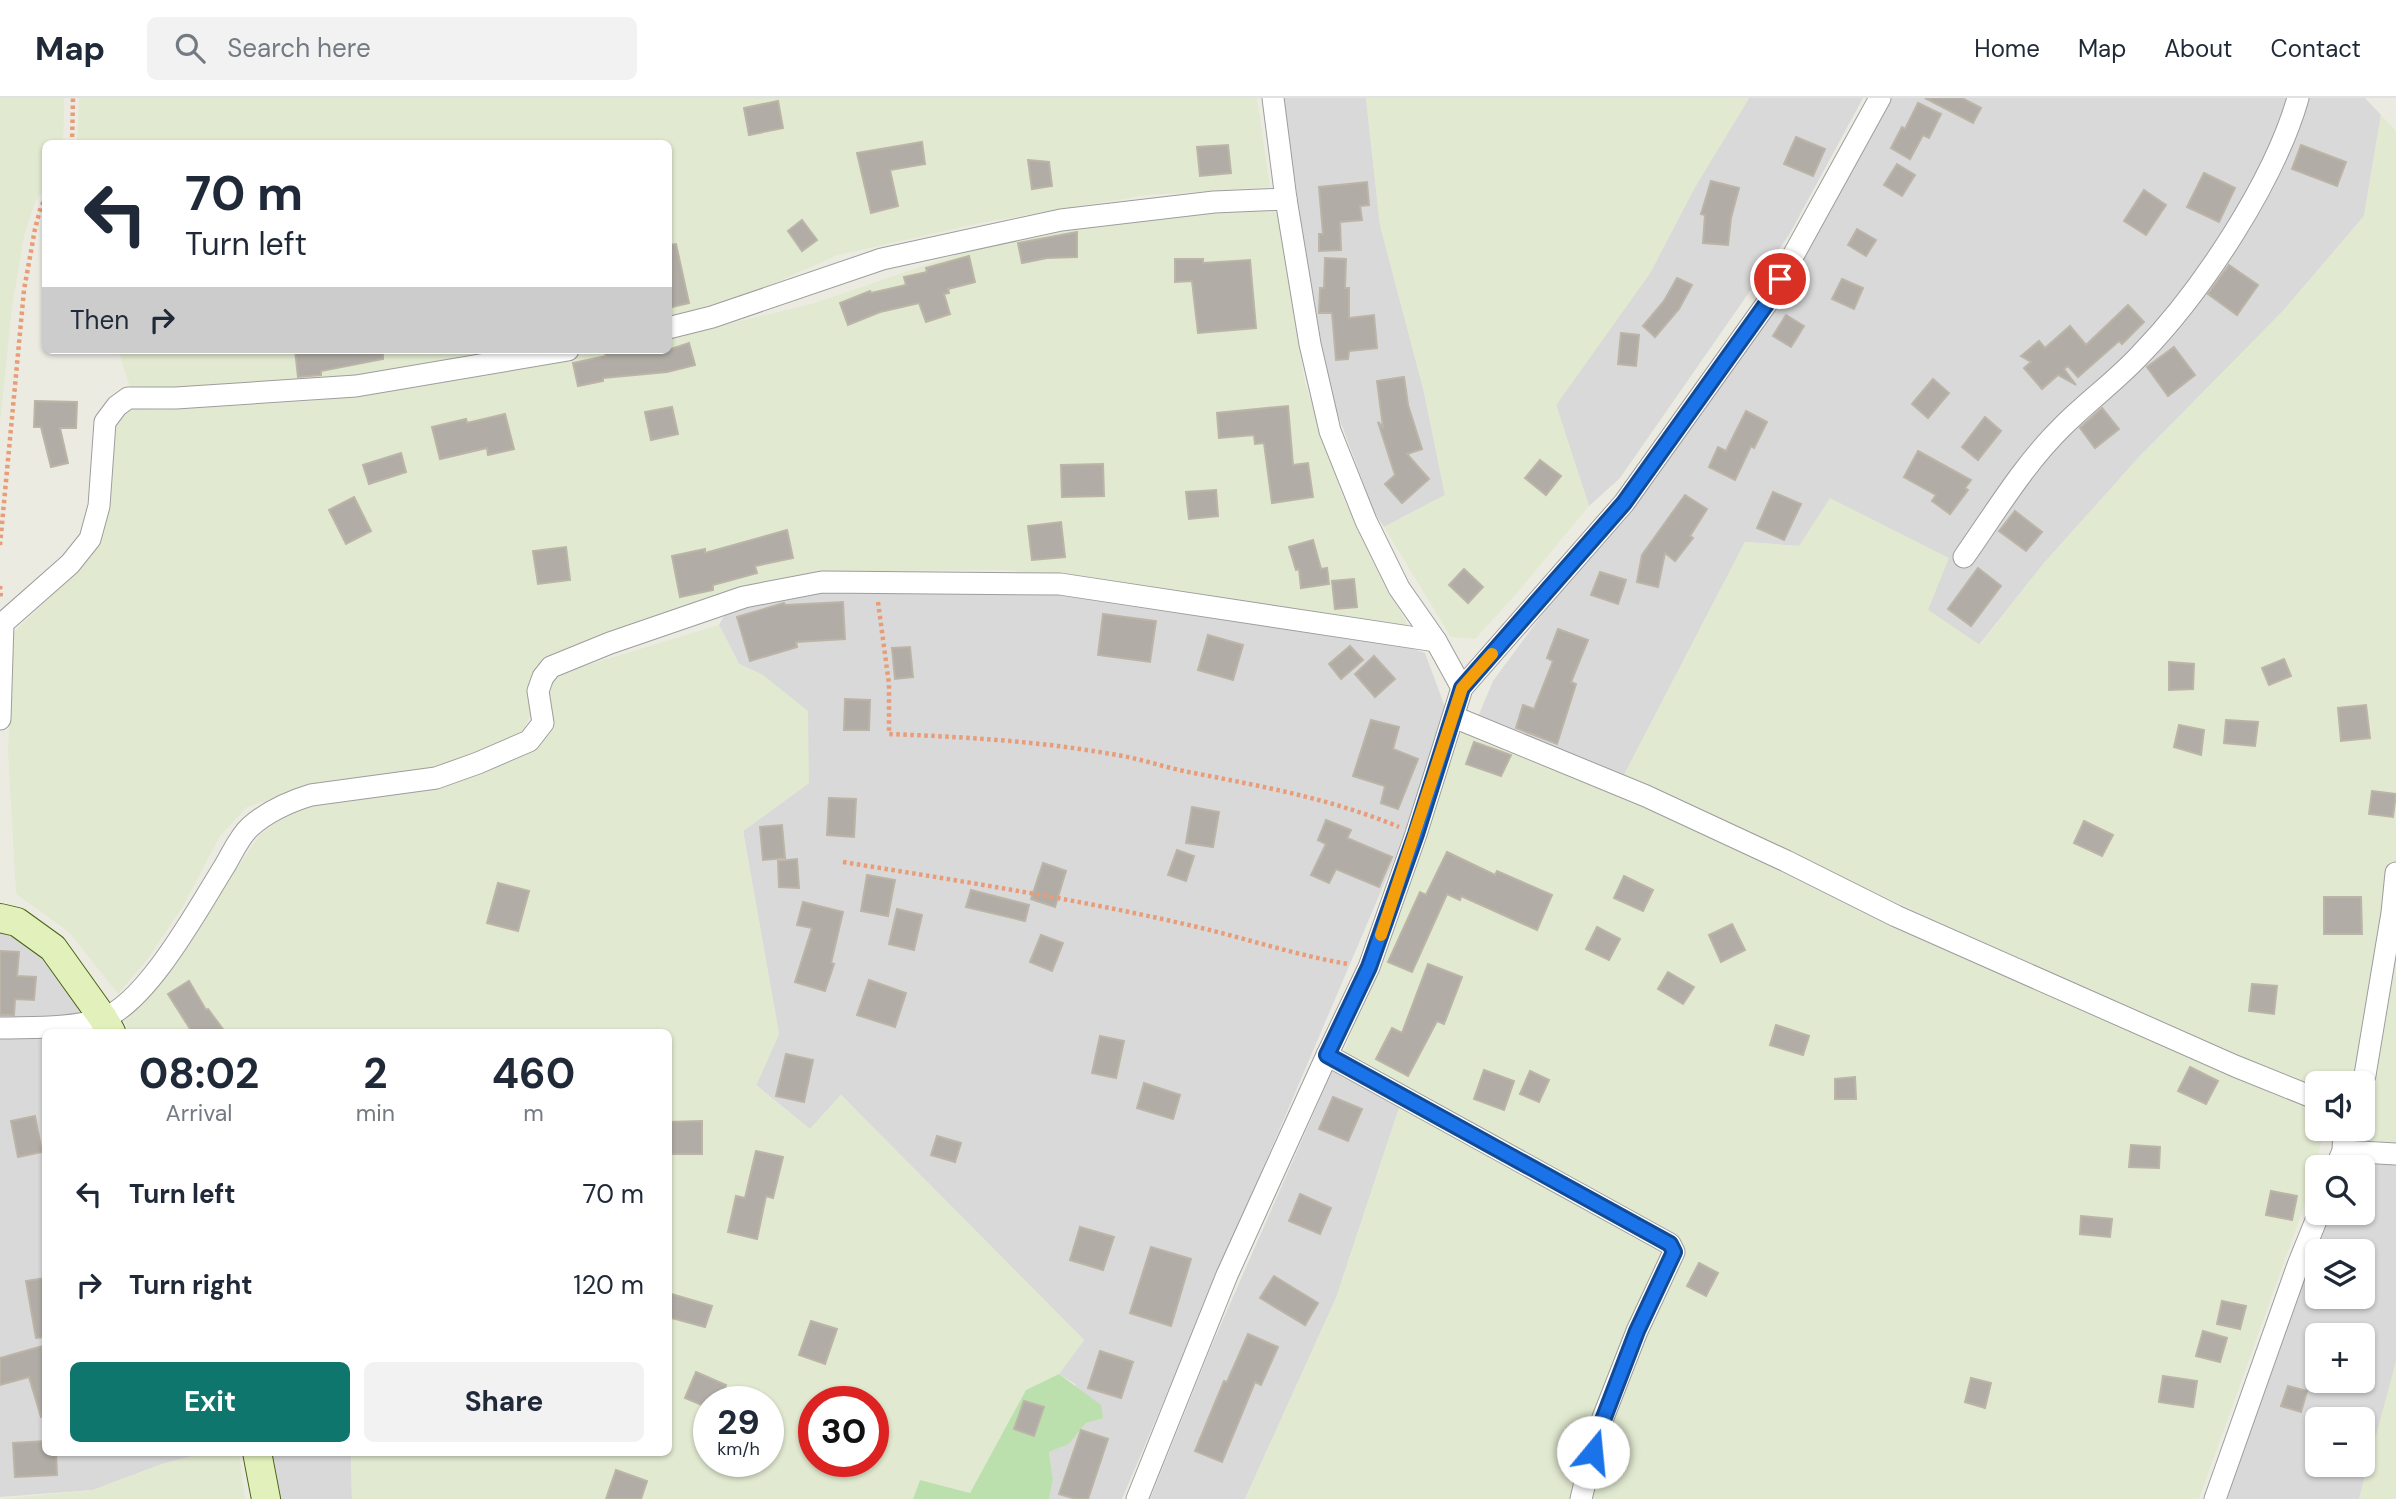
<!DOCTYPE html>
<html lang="en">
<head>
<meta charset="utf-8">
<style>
  body { margin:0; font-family:"DM Sans",sans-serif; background:#f2f2f3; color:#1f2937; height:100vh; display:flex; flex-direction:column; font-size:26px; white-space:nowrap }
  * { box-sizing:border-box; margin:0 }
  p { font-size:23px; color:#747a83 }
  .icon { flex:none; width:38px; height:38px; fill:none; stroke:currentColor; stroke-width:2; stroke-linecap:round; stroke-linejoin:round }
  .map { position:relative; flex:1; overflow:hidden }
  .sheet { position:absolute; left:42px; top:931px; width:630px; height:427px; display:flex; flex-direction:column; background:#fff; border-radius:10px; box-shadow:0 2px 5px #0004 }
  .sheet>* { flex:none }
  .guide { position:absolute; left:42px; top:42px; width:630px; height:214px; border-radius:10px; box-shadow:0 2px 5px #0004; background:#fff; color:#1f2937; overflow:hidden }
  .buttons { position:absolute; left:2305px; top:973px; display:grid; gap:14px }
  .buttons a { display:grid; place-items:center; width:70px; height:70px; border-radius:10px; background:#fff; box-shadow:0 2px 5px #0004; font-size:35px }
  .speed { position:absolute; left:693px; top:1288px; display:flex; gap:14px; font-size:35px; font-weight:700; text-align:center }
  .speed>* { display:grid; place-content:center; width:91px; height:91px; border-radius:50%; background:#fff; box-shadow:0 2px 5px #0004; line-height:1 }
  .speed small { font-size:18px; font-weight:400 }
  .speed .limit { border:10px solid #d22; background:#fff; color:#111 }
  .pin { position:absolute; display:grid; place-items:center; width:60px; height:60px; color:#fff; margin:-30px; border:4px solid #fff; border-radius:50%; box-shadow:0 2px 7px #0007 }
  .me { position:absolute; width:77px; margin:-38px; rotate:17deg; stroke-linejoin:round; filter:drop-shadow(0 0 5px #0008) }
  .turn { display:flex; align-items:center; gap:24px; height:147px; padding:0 28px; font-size:32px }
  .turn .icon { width:91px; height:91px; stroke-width:2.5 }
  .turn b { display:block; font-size:49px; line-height:60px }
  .then { display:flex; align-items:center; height:66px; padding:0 28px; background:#0003; gap:14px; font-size:26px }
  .eta { display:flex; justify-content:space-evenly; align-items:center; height:119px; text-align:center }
  .eta b { font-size:42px; font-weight:700; line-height:49px }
  .button { display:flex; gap:14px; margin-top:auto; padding:14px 28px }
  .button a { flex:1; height:80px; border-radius:10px; background:#0f766e; color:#fff; font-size:28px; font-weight:700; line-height:80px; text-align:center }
  .button a+a { background:#f2f2f3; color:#1f2937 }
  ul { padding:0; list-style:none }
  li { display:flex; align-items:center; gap:21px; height:91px; padding:0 28px }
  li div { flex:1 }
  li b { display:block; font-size:26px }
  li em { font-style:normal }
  header { display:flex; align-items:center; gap:42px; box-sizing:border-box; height:98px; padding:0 35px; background:#fff; border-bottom:2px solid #e0e1e3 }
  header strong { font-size:33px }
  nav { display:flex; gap:38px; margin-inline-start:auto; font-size:24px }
  .search { width:490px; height:63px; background:#f2f2f3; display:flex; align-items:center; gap:18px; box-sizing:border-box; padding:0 24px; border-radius:10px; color:#747a83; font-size:26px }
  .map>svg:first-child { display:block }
</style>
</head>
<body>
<header>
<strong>Map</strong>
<div class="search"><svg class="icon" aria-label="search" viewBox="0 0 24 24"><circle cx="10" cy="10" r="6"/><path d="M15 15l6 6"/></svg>Search here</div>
<nav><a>Home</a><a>Map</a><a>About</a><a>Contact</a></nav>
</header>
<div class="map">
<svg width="2396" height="1401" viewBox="0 0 2396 1401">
  <rect width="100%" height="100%" fill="#ecebe2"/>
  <g fill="#dad9d9" fill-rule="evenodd">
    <polygon points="1283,0 1366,0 1380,127 1424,294 1445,397 1384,429 1374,414 1331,298 1304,145"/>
    <polygon points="1749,0 1863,0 1789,137 1620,380 1589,408 1556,307 1650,175 1695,89"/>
    <polygon points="1887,0 2365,0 2381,17 2364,118 2283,213 2140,358 2044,465 1979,547 1928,512 1799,448 1745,444 1624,677 1477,621 1493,583 1544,514 1703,313 1799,170"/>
    <polygon points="831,494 1054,495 1385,542 1425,555 1445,609 1423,684 1396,758 1122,1401 1049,1401 1053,1382 1049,1354 1069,1346 1086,1325 1075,1286 1059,1276 1084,1242 841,997 810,1031 756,987 779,936 743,733 809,685 763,577 739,566 719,527 726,514 767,502"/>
    <polygon points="0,832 25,841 52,872 79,912 91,934 46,934 46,1354 205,1355 162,1366 93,1392 0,1399"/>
    <polygon points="1334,969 1400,1007 1336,1200 1245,1401 1150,1401 1211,1249"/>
    <path d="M2361,1061L2396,1066V1264L2359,1401H2223L2329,1115H2362V1069H2349L2352,1065ZM2317,1153H2362V1199H2317ZM2317,1237H2362V1283H2317ZM2317,1321H2362V1367H2317Z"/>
    <polygon points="270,1355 351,1355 352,1401 278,1401"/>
  </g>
  <g fill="#e1e9d0" fill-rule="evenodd">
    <polygon points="0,0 64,0 64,15 63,45 46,46 45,90 35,104 24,138 12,209 0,324"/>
    <polygon points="79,0 1257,0 1270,89 1147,97 985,124 838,157 709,214 669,222 668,46 77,46"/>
    <polygon points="1366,0 1749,0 1695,89 1650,175 1556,307 1589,408 1517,495 1475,541 1451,539 1384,429 1445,397 1424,294 1380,127"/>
    <polygon points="2381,17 2396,33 2396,1046 2369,1042 2361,1031 2362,1031 2362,985 2317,985 2317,990 2165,930 1624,677 1745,444 1799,448 1830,400 1949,460 1928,512 1980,547 2044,465 2140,358 2283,213 2364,118"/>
    <polygon points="1273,111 1278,118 1305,285 1343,400 1409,530 1143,489 1006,472 877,473 752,488 599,540 537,567 530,592 532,614 524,631 507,647 427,672 321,684 247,709 220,738 183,808 147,862 118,896 69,834 16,796 8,653 14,534 76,474 101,426 111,387 115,324 125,310 164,312 311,303 413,290 610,252 668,252 669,240 815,205 987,146 1132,120"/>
    <polygon points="118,252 524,252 391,276 168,293 130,289"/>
    <path d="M719,527L739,566L763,577L808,613L809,685L743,733L779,936L756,988L810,1031L841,997L1084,1242L1059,1276L1026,1292L970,1395L920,1382L913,1401H352L351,1355L668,1354L669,1219L705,1229L711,1208L672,1197L669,1208L668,934H130L124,923L202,820L260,737L293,712L522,657L546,591L558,576ZM811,1223L837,1232L824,1266L799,1257ZM696,1274L726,1287L719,1304H768V1363H709V1310L685,1300ZM814,1304H873V1363H814Z"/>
    <polygon points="1463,628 2317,1009 2317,1031 2324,1031 2311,1089 2199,1401 1585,1401 1652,1212 1684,1152 1630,1117 1343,957 1434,713"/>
    <polygon points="1400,1007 1663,1152 1571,1401 1245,1401 1336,1200"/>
    <polygon points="2396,1264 2396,1401 2359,1401"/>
    <polygon points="239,1354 245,1401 0,1401 93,1392 162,1366 204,1355"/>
  </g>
  <path fill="#bbe0ae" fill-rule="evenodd" d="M1059,1276L1101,1307L1103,1320L1086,1325L1069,1346L1049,1354L1053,1382L1049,1401H913L920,1382L970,1395L1026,1292ZM1024,1303L1044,1310L1034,1338L1014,1331Z"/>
  <g fill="#b1ada6" stroke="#bbb4a7" stroke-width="2">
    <polygon points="1925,0 1962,0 1981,10 1973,25"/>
    <polygon points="778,3 783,30 749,37 744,10"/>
    <polygon points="1918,5 1941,16 1929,40 1923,37 1910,61 1891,50 1902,29 1905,31"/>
    <polygon points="1796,39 1825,51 1813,78 1784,66"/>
    <polygon points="922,44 925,66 890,72 898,108 871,115 857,55"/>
    <polygon points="1228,47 1231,75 1200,78 1197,49"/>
    <polygon points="2301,47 2346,64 2337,88 2292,71"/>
    <polygon points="1028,62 1049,64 1052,88 1032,91"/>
    <polygon points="1897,66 1915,77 1902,98 1884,87"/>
    <polygon points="2204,75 2235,90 2219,124 2187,109"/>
    <polygon points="1711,83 1739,90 1731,120 1728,147 1703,145 1705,117 1701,116"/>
    <polygon points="1367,84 1369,107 1360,108 1362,122 1340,124 1341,152 1319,153 1319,136 1323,136 1319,89"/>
    <polygon points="2144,92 2166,107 2146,137 2124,123"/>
    <polygon points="802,122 817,142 802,153 788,133"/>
    <polygon points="1857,131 1876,142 1866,158 1848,147"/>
    <polygon points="1077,134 1077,159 1047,160 1022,165 1018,145"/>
    <polygon points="676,146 689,205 668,210 668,147"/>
    <polygon points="969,158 975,184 948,191 949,195 944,196 950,216 926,224 919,205 880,214 848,227 840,205 870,193 871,195 906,187 904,179 927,174 926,170"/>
    <polygon points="1325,160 1346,161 1345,190 1349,190 1349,220 1374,217 1377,250 1349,253 1348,261 1336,262 1332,215 1319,215 1320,190 1324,190"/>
    <polygon points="1175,161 1203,161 1203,165 1250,162 1256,230 1198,235 1192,183 1175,184"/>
    <polygon points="2229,167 2258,187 2237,217 2208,196"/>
    <polygon points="1677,180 1692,187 1679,211 1655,239 1643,228 1664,203"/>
    <polygon points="1842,181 1863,190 1854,211 1832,201"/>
    <polygon points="2128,207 2144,224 2122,246 2119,243 2078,279 2068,268 2064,271 2076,287 2058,277 2042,291 2024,270 2031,264 2021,258 2039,243 2045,250 2070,228 2086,247"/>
    <polygon points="1786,217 1804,228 1791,249 1773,238"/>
    <polygon points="1621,235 1639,237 1636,268 1618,266"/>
    <polygon points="689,245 695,267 667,274 603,280 603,283 578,288 573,265 606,258 605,255 668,252"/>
    <polygon points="2174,249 2195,277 2168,298 2147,269"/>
    <polygon points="295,252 383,252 383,261 321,273 321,277 298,279"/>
    <polygon points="1404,279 1408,307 1422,351 1407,356 1429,381 1402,405 1385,386 1395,377 1378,324 1383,329 1377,283"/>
    <polygon points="1933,281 1949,295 1928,320 1912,306"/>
    <polygon points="35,303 77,304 76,330 60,330 68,365 51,369 41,329 34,329"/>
    <polygon points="1288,308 1293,367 1308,365 1313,399 1272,405 1264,345 1255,346 1254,337 1219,340 1217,315"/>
    <polygon points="672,309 678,336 651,342 645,314"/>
    <polygon points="2102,310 2119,331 2095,350 2080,330"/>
    <polygon points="1746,313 1767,324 1754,350 1751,348 1735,382 1709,369 1718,349 1726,353"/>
    <polygon points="505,316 514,351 488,357 487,350 440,361 432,329 466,321 467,325"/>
    <polygon points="1985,319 2001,333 1978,362 1962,349"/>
    <polygon points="1918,353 1971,382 1965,390 1968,392 1950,416 1932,403 1936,397 1904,379"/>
    <polygon points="401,355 406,374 369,386 363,367"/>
    <polygon points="1540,362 1561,378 1546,397 1525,380"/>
    <polygon points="1103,366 1104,398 1062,399 1061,367"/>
    <polygon points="1216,392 1218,418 1189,421 1186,394"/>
    <polygon points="1773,394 1801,406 1784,442 1757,430"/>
    <polygon points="1685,397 1707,411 1690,438 1693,440 1675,463 1665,455 1658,489 1637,484 1642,457"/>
    <polygon points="354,399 371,433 346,446 329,412"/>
    <polygon points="2015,413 2042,434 2026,453 1999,433"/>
    <polygon points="1061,424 1065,459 1032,462 1028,428"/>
    <polygon points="787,432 793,460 755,468 757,475 713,487 713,492 680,499 672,458 705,451 705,455"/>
    <polygon points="1313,442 1321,471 1327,470 1329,486 1301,490 1299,471 1296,472 1289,449"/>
    <polygon points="566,449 570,482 538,486 533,453"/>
    <polygon points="1978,470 2001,488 1971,528 1948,511"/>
    <polygon points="1464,471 1483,489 1468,505 1449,487"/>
    <polygon points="1600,474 1626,482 1618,506 1591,497"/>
    <polygon points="1354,481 1357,509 1335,511 1332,483"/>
    <polygon points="843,504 845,541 796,544 797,549 750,563 737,519 784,505 785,507"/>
    <polygon points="1103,516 1156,523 1150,564 1098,557"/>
    <polygon points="1558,531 1588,542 1571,584 1576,586 1557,646 1516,630 1523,607 1534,611 1553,563 1547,560"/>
    <polygon points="1208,537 1243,547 1233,582 1198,572"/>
    <polygon points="1350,548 1363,562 1341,581 1329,566"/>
    <polygon points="910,549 913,579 895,581 892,550"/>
    <polygon points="1374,558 1395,581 1375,599 1355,576"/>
    <polygon points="2284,561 2291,578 2269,587 2262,570"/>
    <polygon points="2169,564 2194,566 2193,591 2169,592"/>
    <polygon points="845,601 870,602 869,632 844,632"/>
    <polygon points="2366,607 2370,640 2341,643 2338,610"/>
    <polygon points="1371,622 1399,629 1393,651 1418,661 1398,711 1381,705 1385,688 1353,678"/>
    <polygon points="2226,622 2258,624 2255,648 2224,645"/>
    <polygon points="2179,627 2204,632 2201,657 2174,649"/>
    <polygon points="1474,644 1511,657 1501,678 1466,666"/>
    <polygon points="2372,693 2396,696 2393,719 2369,716"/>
    <polygon points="829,700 856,701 854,739 827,737"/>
    <polygon points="1192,709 1219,714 1213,749 1186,745"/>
    <polygon points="1326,722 1351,732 1347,740 1392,759 1379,789 1336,771 1329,785 1311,777 1326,746 1318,742"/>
    <polygon points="2084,723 2113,737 2102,758 2074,745"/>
    <polygon points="782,727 785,760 763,762 760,729"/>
    <polygon points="1177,752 1194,758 1186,783 1168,777"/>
    <polygon points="1447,754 1495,777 1497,773 1552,797 1537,832 1461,798 1460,802 1447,796 1412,874 1388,864 1420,794 1426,797"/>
    <polygon points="797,761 799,790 779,789 778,763"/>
    <polygon points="1043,765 1066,773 1055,809 1031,801"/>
    <polygon points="867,777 895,782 888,818 861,813"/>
    <polygon points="1624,778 1653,792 1643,813 1614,800"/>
    <polygon points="498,785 529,793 518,833 487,825"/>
    <polygon points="971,792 1029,807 1025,823 966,809"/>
    <polygon points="2324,799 2361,799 2362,836 2324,836"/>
    <polygon points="803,804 843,814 831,865 834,866 825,893 795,884 812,830 797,827"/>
    <polygon points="897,811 922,817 914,852 889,846"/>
    <polygon points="1732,826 1745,852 1721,864 1709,837"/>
    <polygon points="1597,829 1620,841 1609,862 1586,851"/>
    <polygon points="1041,837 1063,845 1052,873 1030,864"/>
    <polygon points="0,853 19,854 17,878 36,879 34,902 15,901 14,917 0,917"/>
    <polygon points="1428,866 1462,879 1444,926 1437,923 1408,978 1376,961 1392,930 1402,935"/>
    <polygon points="1668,874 1694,889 1683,906 1658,891"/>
    <polygon points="869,882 906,895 895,929 857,917"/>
    <polygon points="189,883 206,912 208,911 225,934 192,934 168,896"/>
    <polygon points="2252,886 2277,888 2274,916 2249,913"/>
    <polygon points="1776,927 1809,938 1803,957 1770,947"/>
    <polygon points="1100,938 1124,943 1116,980 1092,975"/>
    <polygon points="786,956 813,962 804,1004 776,998"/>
    <polygon points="2190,969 2218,983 2206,1006 2178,993"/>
    <polygon points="1484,972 1514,983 1504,1012 1474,1001"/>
    <polygon points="1530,973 1549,982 1539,1004 1520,996"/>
    <polygon points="1855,979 1856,1001 1835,1001 1835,981"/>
    <polygon points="1144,985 1180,997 1173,1021 1137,1010"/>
    <polygon points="1333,999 1362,1011 1348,1043 1319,1031"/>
    <polygon points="35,1018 42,1054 18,1059 11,1023"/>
    <polygon points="702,1023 702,1056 669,1056 668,1024"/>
    <polygon points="937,1038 961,1045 955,1064 931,1057"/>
    <polygon points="2131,1047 2160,1049 2159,1070 2129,1069"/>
    <polygon points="756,1053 783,1059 773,1100 766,1098 757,1141 728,1134 736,1098 745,1100"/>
    <polygon points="2271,1093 2297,1098 2292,1122 2266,1117"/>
    <polygon points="1300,1096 1331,1110 1320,1136 1289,1123"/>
    <polygon points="2081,1118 2112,1121 2110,1139 2080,1136"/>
    <polygon points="1080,1129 1114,1139 1103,1172 1070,1162"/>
    <polygon points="1151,1149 1191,1161 1171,1228 1130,1215"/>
    <polygon points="1699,1165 1718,1175 1706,1198 1687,1188"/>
    <polygon points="1274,1178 1318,1205 1305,1227 1260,1200"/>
    <polygon points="46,1180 46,1239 36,1240 26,1183"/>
    <polygon points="668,1195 712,1208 705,1229 668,1219"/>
    <polygon points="2222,1203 2246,1208 2240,1231 2217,1226"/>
    <polygon points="811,1223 837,1231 825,1266 799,1257"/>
    <polygon points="2203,1233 2227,1240 2220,1264 2196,1258"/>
    <polygon points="1248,1236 1278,1249 1261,1287 1255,1284 1222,1364 1195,1353 1224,1283 1227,1284"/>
    <polygon points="46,1247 46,1319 41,1319 29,1279 0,1287 0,1260"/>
    <polygon points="1100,1253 1133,1264 1121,1300 1088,1290"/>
    <polygon points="696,1274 726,1287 719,1304 709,1304 709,1310 685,1300"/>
    <polygon points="2163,1278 2197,1283 2193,1309 2159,1304"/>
    <polygon points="1971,1280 1991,1285 1985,1310 1965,1304"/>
    <polygon points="2288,1288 2307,1293 2301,1314 2281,1308"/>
    <polygon points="1024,1303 1044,1309 1034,1338 1014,1331"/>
    <polygon points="1081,1332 1108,1341 1088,1401 1076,1401 1059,1396"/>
    <polygon points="46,1343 46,1354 56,1354 57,1377 15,1379 13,1345"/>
    <polygon points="616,1372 647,1383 641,1401 606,1401"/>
  </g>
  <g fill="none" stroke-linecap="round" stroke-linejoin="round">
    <defs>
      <g id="street">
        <polyline points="1273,0 1286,101 1310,246 1330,333 1366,423 1399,490 1436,543 1462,590"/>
        <polyline points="668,230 712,219 882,161 1061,122 1214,104 1286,101"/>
        <path d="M1964,459C1995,415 2024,366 2063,328C2088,303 2117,282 2141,256C2202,193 2274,84 2298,0"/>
        <polyline points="1454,619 1646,698 1786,763 1896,818 2235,968 2317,1001"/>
        <polyline points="0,621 3,525 70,466 90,441 99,408 105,324 117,308 128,300 176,300 356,288 568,252"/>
        <path d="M0,930C33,929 69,931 101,921C146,907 199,809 224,769C232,756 239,739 250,729C268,713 288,704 311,697L436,680L478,665L529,643L543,625L538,593L543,579L551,569L610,545L744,499L822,484L1060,486L1436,543"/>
        <polyline points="1327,957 1670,1146 1674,1154 1637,1233 1597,1335 1581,1401"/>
        <polyline points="2361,985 2365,977 2392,815 2396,775"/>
        <polyline points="2343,1053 2396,1056"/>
        <polyline points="2336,1069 2343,1053 2344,1031"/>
        <polyline points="1137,1401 1227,1177 1327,957 1369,869 1416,736 1462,590 1624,405 1767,205 1880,0"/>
        <polyline points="2215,1401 2298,1167 2319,1115"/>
      </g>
      <g id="secondary">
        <polyline points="0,820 17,824 53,850 103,920 111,934"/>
        <polyline points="257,1354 266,1401"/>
      </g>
    </defs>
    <use href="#street" stroke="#9d9d9d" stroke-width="23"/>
    <use href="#secondary" stroke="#486412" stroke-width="30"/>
    <g stroke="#e89c78" stroke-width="4.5" stroke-dasharray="3.5 3.5" stroke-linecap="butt">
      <polyline points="72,46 73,0"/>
      <polyline points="0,447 24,192 35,131 41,108 46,101"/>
      <polyline points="0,488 1,501"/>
      <path d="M878,504L889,586V636C964,639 1038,643 1111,656C1139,660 1166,670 1194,675C1265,689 1332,701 1399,729"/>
      <path d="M843,764C960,783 1077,801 1193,828C1245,840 1295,857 1348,866"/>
    </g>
    <use href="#street" stroke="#fff" stroke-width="21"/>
    <use href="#secondary" stroke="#e2f1bc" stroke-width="28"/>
  </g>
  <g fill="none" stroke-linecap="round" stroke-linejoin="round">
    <defs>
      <polyline id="route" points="1593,1354 1598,1335 1637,1233 1674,1154 1670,1146 1327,957 1369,869 1416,736 1462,590 1624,405 1767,205 1780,181"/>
    </defs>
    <use href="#route" stroke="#114b97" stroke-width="18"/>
    <use href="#route" stroke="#1a73e8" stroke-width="12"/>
    <polyline stroke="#f59e0b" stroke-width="12" points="1381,837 1462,590 1492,556"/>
  </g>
</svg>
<div class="buttons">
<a><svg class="icon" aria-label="sound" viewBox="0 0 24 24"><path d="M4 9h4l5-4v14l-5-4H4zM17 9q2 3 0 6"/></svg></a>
<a><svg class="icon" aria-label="search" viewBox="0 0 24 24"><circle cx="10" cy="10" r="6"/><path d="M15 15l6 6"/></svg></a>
<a><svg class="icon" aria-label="layers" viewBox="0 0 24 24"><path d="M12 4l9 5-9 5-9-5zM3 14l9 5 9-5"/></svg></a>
<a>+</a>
<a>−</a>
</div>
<div class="speed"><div>29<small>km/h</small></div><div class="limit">30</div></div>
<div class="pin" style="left:1780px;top:181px;background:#d93025"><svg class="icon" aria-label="arrive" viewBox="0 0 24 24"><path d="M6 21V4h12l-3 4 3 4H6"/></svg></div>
<svg class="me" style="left:1593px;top:1354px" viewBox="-20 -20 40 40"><circle r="19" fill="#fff"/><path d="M0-13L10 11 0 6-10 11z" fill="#1a73e8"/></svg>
<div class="guide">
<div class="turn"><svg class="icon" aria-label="left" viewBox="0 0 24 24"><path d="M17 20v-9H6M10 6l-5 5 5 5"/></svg><div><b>70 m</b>Turn left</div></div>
<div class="then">Then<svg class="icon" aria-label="right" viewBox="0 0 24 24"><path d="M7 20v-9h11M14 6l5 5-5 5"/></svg></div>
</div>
<section class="sheet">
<div class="eta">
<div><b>08:02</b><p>Arrival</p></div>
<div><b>2</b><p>min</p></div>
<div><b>460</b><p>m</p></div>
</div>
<ul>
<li><svg class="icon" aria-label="left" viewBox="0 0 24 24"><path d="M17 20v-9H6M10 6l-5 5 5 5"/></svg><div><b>Turn left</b></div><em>70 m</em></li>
<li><svg class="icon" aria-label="right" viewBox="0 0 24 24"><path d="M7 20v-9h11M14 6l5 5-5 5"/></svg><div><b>Turn right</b></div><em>120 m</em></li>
</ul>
<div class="button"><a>Exit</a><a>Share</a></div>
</section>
</div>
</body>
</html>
